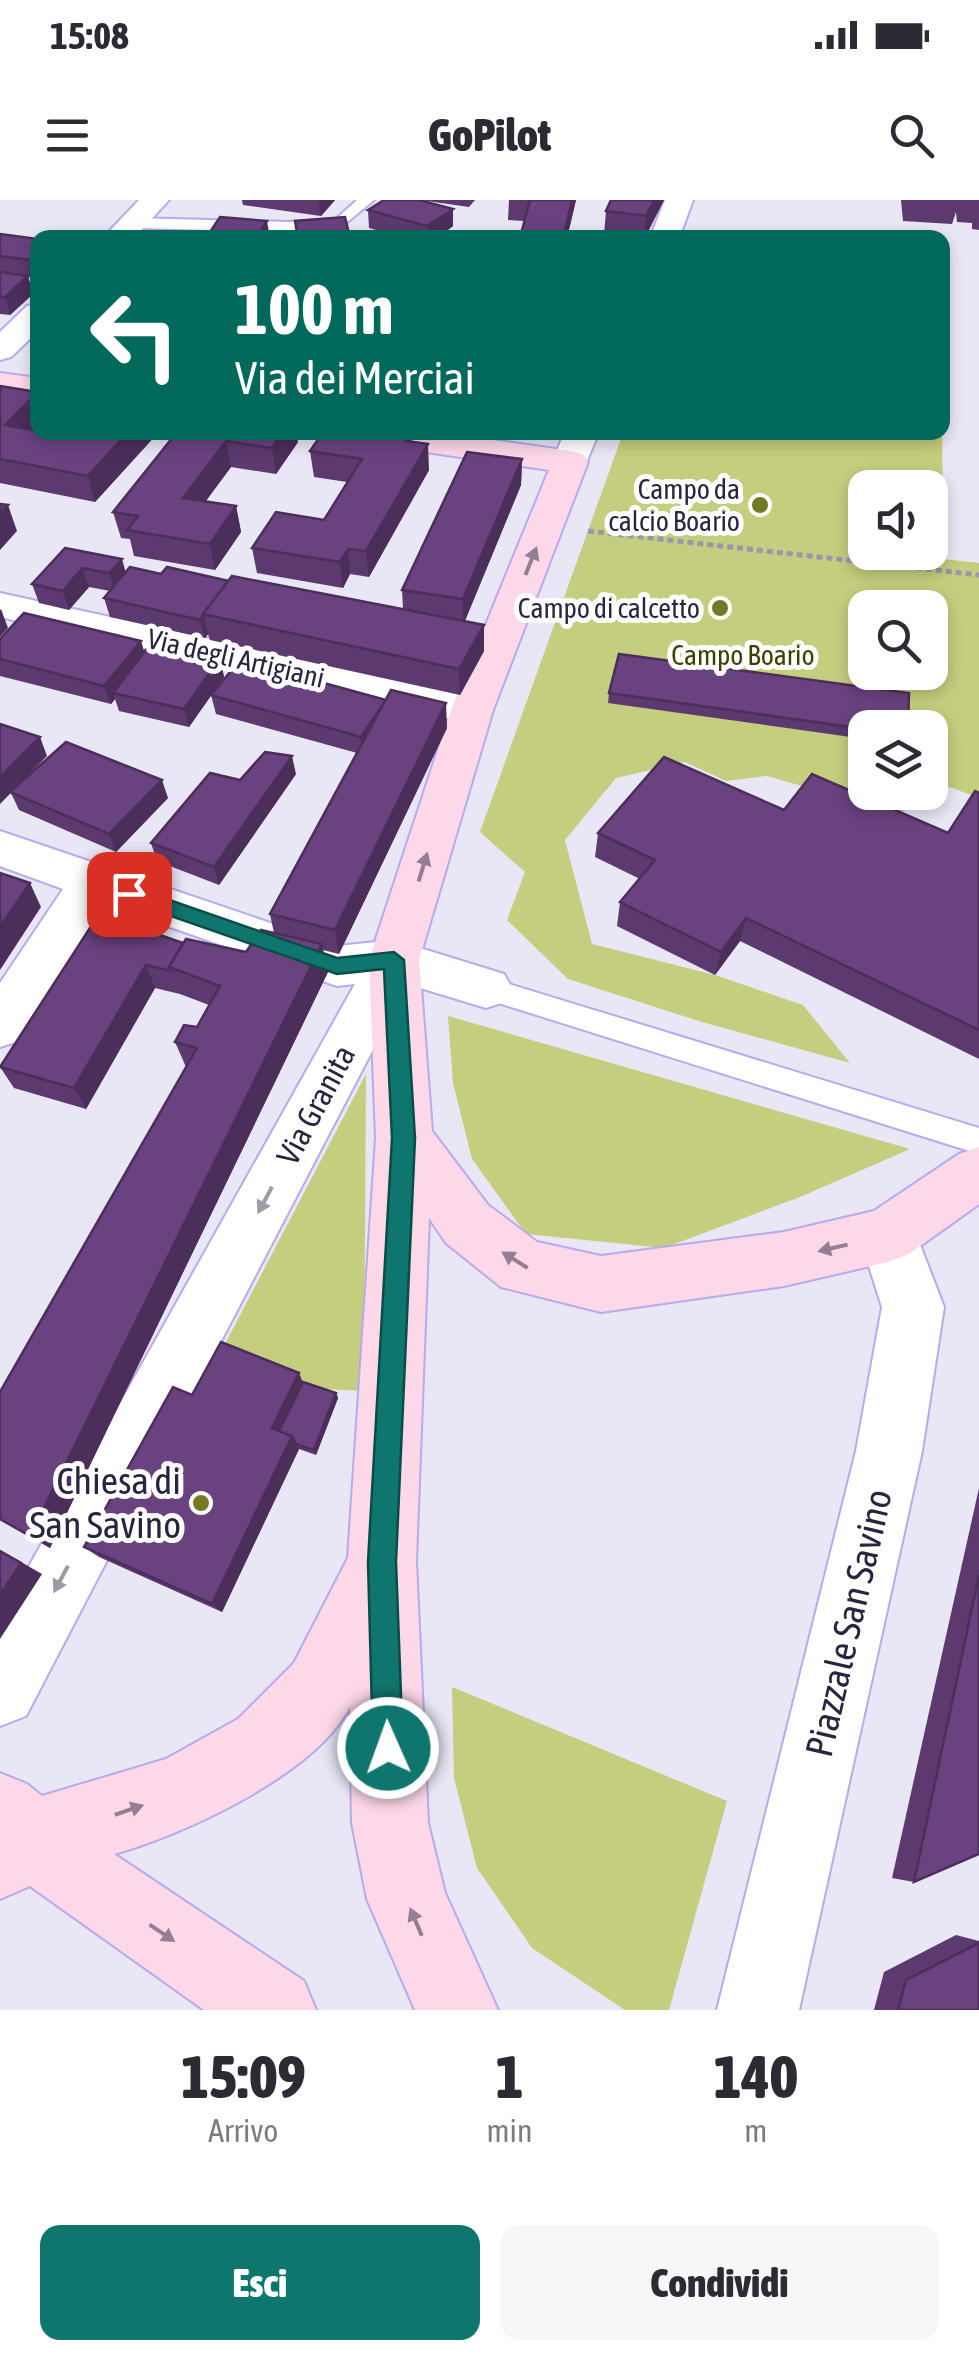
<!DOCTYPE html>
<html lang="it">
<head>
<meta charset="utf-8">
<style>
  body { margin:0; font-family:"Asap Condensed",sans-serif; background:#f7f7f7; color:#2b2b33; height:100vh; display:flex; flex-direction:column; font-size:38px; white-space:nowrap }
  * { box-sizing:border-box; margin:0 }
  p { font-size:32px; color:#7c7c81 }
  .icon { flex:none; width:55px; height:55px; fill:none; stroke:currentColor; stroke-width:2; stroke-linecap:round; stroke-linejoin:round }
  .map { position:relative; height:1810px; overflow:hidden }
  .side { display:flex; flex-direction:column; background:#fff; flex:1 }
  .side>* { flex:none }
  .hud { position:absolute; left:30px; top:30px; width:920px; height:210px; border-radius:20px; box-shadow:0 5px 15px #0003; background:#00695c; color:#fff; overflow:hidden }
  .fabs { position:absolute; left:848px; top:270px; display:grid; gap:20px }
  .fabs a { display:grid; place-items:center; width:100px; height:100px; border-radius:20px; background:#fff; box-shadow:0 5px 15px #0003; font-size:50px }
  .pin { position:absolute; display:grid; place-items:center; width:85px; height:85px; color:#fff; margin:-42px; border-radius:20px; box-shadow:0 5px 15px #0006 }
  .me { position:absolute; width:110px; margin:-55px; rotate:358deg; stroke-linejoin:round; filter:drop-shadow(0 0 8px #0008) }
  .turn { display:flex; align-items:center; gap:35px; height:210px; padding:0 40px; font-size:45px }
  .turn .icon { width:130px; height:130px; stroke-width:2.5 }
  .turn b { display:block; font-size:70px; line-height:85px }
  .eta { display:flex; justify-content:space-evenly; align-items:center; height:170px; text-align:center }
  .eta b { font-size:60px; font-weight:800; line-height:70px }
  .button { display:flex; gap:20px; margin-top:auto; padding:20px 40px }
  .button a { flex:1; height:115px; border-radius:20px; background:#0f766e; color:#fff; font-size:40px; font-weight:800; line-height:115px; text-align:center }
  .button a+a { background:#f7f7f7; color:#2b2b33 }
  .status { display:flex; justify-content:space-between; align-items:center; height:70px; padding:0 50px; background:#fff; direction:ltr }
  .status svg { height:28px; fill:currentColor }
  header { display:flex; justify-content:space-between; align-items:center; height:130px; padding:0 40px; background:#fff; font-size:45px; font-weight:800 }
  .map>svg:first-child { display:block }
</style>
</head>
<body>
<div class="status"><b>15:08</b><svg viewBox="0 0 49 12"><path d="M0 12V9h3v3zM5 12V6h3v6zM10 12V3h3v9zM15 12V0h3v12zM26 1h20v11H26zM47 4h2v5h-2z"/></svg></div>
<header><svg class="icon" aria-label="menu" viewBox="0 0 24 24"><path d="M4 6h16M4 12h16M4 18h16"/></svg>GoPilot<svg class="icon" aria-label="search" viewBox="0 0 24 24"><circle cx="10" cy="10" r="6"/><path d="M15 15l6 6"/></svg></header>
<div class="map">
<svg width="979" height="1810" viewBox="0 0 979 1810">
  <rect width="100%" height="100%" fill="#e9e7f5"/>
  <g fill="#c5cd7e" fill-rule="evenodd">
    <path d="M623,233H942L944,359L979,363V598L939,583L930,590V528H865V592L927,593L900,614L767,576L726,581L685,562L616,578L565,640L592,744L715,775L803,805L850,863L702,822L568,779L507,720L525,672L480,632ZM865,288H930V352H865ZM865,408H930V472H865Z"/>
    <polygon points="448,816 910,949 800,997 664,1048 526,1034 472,959 453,883"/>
    <polygon points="366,874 364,1191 305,1188 230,1157 226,1142"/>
    <polygon points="452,1487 727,1601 669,1810 625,1810 532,1748 477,1668 454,1578"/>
  </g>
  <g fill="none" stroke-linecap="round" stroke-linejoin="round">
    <defs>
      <g id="lane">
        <polygon points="357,0 374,0 340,28 289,32 133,28 125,23 133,18 289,22 336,19"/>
        <polygon points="486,777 979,928 979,954 476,796 472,788 476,780"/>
      </g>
      <g id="street">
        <polygon points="139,0 169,0 134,38 103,38"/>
        <polygon points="665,0 693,0 679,38 650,38"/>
        <polygon points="38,104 38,131 11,157 0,160 0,132 27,106"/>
        <polygon points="565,232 599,232 583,270 570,273 557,270 552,262"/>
        <polygon points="0,393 472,496 487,500 493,510 487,520 472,524 0,417"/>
        <polygon points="0,631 338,746 394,740 504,774 512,788 504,802 486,808 407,784 26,1516 0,1526 0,1418 355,784 337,786 105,704 19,841 0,847 0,783 63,689 0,666"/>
        <polygon points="888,1008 909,1016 944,1107 922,1251 799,1810 717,1810 856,1251 882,1107 859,1035 867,1016"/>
      </g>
      <g id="secondary">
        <polygon points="0,173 38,178 38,198 0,193"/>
        <path d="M340,232H435L570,251L583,254L588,262L493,510L419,760L432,931L488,1005L537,1042L601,1056L784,1032L874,1011L959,954L979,947V1004L909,1054L888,1062L784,1086L601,1112L501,1087L446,1043L429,1018L416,1361L428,1623L445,1693L498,1810H415L367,1699L352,1623L350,1506C318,1573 183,1635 114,1654L304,1781L316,1810H204L30,1686L0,1699V1573L27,1584L42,1596L166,1559L238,1519L294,1463L348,1358L376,938L369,760L451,510L549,270L357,242L345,239Z"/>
      </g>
    </defs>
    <use href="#lane" stroke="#b7aaed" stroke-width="4"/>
    <use href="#street" stroke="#b7aaed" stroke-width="4"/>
    <use href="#secondary" stroke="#b7aaed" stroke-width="4"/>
    <polyline stroke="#9b97aa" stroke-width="5" stroke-dasharray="6 4" stroke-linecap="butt" points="588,331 979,375"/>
    <use href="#lane" fill="#fff" fill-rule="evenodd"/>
    <use href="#street" fill="#fff" fill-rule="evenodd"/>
    <use href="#secondary" fill="#fcd8e8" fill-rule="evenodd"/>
  </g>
  <g fill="#5c396e">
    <polygon points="242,0 335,0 321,16 243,5"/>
    <polygon points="384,0 475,0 469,7 420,0 453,9 453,26 437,38 405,38 369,28 368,10"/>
    <polygon points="509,0 576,0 567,38 520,38 524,21 508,20"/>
    <polygon points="611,0 664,0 645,38 621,38 604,35 606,11"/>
    <polygon points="901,0 979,0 979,30 972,29 972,23 957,22 956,12 952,24 903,21"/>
    <polygon points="0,34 38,39 38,79 28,77 33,94 10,115 0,114"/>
    <polygon points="38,129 38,159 30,136"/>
    <polygon points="0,186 35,230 61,235 63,232 155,232 156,235 95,302 0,283"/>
    <polygon points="177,232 298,242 276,274 231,267 206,301 236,306 241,332 215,370 134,356 130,339 121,338 113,312"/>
    <polygon points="412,232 412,242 429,270 369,377 350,374 343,388 257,373 252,348 324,320 347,282 314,277 310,251"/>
    <polygon points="522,259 521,285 465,421 484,425 484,451 460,495 210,440 208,434 205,438 110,417 104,398 110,391 89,387 69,410 39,403 32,384 65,348 126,372 161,374 229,381 403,409 402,390"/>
    <polygon points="0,439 220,458 224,477 189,527 119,511 115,499 111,504 0,476"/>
    <polygon points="609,493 865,528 865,539 608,503"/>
    <polygon points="211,495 447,528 339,754 323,750 328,772 50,1348 0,1319 186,867 175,842 197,827 209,805 180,794 155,788 86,909 14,888 0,867 99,714 183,743 246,752 274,733 270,714 357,553 216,514"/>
    <polygon points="47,556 19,585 168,598 116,652 19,610 11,593"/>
    <polygon points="296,574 219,685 157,661 151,643 240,580"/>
    <polygon points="979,593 979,859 740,741 715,775 617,726 620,702 640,679 595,657 598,633 784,610 948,633"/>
    <polygon points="303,1182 336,1193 338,1198 316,1255 299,1249 222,1412 99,1357 84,1347 192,1195"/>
    <polygon points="979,1288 979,1654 914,1682 892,1678"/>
    <polygon points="956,1735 979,1741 979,1810 874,1810 884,1772"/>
  </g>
  <g fill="#4b2e5a">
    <polygon points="319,0 335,0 321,16"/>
    <polygon points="572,0 576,0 567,38 563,38"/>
    <polygon points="654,0 664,0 644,38 646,16"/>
    <polygon points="453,9 453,26 437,38 428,38 427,26"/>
    <polygon points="267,21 270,38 256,38"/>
    <polygon points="28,76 33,94 10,115 5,97"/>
    <polygon points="38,194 38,227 14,250 5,225"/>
    <polygon points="128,232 155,232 156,235 95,302 88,276"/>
    <polygon points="282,232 296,232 298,242 276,274 272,248"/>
    <polygon points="226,241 231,267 189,323 183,298"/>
    <polygon points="428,244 429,270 369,377 366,351"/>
    <polygon points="522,259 521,285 463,425 463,399"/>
    <polygon points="8,305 17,331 0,350 0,313"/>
    <polygon points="236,306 241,332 215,370 210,344"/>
    <polygon points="348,349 350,374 343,388 340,362"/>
    <polygon points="122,359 127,377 115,392 109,373"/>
    <polygon points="82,368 89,387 69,410 63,391"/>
    <polygon points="1,409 8,428 0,437 0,410"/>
    <polygon points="204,415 208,434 205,438 200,420"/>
    <polygon points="484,425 484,451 460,495 459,469"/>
    <polygon points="141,441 147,460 113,493 115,499 111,504 104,486"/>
    <polygon points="220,458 224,477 189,527 184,509"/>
    <polygon points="386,500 363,555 361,537"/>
    <polygon points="446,503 447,528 339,754 335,730"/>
    <polygon points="40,537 47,556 0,604 0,577"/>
    <polygon points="292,556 296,574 219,685 214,667"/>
    <polygon points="162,580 168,598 116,652 109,634"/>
    <polygon points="30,683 41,707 0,770 0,727"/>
    <polygon points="746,718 740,741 715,775 721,752"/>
    <polygon points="322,744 328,772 50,1348 30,1336"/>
    <polygon points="146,765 155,788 86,909 74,888"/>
    <polygon points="299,1173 305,1188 281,1238 272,1228"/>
    <polygon points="336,1193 338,1198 316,1255 314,1250"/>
    <polygon points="292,1236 299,1249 222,1412 212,1404"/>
    <polygon points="0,1350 42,1374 0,1439"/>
  </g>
  <g fill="#6b4280" stroke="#4b2e5a" stroke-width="2.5">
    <polygon points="384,0 419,0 453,9 427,26 368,10"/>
    <polygon points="530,0 572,0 563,38 520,38"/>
    <polygon points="611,0 654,0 646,16 606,11"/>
    <polygon points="220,17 267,21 256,38 206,38"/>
    <polygon points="345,17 350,38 298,38 295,21"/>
    <polygon points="0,34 38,39 38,61 0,56"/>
    <polygon points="0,72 28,76 5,97 0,97"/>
    <polygon points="0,186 38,192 5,225 38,231 38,232 61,235 63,232 128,232 88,276 0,259"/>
    <polygon points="177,232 282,232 272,248 226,241 183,298 236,306 210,344 127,330 138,316 113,312"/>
    <polygon points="323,232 411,232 406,241 428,244 366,351 348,349 340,362 252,348 276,312 324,320 362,259 310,251"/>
    <polygon points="467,252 522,259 463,399 402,390"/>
    <polygon points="0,304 8,305 0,313"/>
    <polygon points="65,348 122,359 109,373 82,368 63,391 32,384"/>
    <polygon points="130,367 161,374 167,367 229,381 200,420 104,398"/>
    <polygon points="232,376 484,425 459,469 203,414"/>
    <polygon points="24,413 141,441 104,486 0,459 0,439"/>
    <polygon points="151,443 220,458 184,509 113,493"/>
    <polygon points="619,454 909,493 908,528 865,529 609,493"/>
    <polygon points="240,460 386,500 361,537 211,495"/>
    <polygon points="391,490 446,503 335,730 270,714"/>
    <polygon points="0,524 40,537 0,577"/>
    <polygon points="66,542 162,580 109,634 10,592"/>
    <polygon points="265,552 292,556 214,667 151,643 210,573 240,580"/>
    <polygon points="664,557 784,610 812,574 948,633 975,591 979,593 979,830 746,718 721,752 620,702 655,660 598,633"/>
    <polygon points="0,673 30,683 0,727"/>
    <polygon points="99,714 183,743 169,767 171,771 146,765 74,888 0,867"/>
    <polygon points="261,730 322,744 30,1336 0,1319 0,1192 197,848 175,842 184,825 197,827 220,786 169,767 186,739 246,752"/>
    <polygon points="221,1142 299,1173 272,1228 292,1236 212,1404 84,1347 173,1187 192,1195"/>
    <polygon points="303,1182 336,1193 314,1250 296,1244 292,1236 279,1231"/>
    <polygon points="0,1351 21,1363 0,1395"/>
    <polygon points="979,1375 979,1654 914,1682"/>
    <polygon points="979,1743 979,1810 898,1810 906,1780"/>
  </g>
  <defs><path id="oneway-solid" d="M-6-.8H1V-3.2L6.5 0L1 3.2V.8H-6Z" transform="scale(2.5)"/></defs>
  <g fill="#937e93">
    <use href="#oneway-solid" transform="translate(531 361) rotate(-68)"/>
    <use href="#oneway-solid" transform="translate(423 667) rotate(-73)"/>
    <use href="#oneway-solid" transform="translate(833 1048) rotate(167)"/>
    <use href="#oneway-solid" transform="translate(515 1060) rotate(-148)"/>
    <use href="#oneway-solid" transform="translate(129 1610) rotate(-19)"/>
    <use href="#oneway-solid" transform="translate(416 1722) rotate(-113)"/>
    <use href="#oneway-solid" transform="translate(162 1733) rotate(34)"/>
  </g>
  <g fill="#9f9ca8">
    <use href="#oneway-solid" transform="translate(265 1000) rotate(118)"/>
    <use href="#oneway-solid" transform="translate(61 1379) rotate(118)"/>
  </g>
  <polygon fill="#0f766e" stroke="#0a4d48" stroke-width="2.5" points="129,686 337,758 394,752 404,760 415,938 396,1362 403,1548 399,1559 388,1564 377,1559 373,1548 368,1362 392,938 384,769 337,774 122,699 119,694"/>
  <g fill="#747a23" stroke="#fff" stroke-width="4">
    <circle cx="760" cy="305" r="10"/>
    <circle cx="720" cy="408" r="10"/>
    <circle cx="201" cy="1303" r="10"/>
  </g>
  <g text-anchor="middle" stroke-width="10" stroke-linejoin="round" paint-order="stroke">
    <g font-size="28" fill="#2a243e" stroke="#fff" text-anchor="end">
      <text x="740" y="299">Campo da<tspan x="740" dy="32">calcio Boario</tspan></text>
      <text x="700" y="418">Campo di calcetto</text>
    </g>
    <g font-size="28" fill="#3d4000" stroke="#fff">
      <text x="743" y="465">Campo Boario</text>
    </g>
    <g font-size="28" fill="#2a243e" stroke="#fff">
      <text transform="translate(236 458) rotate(13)" y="10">Via degli Artigiani</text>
    </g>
    <g font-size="32" fill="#2a243e" stroke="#fff">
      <text transform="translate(316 905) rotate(-62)" y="11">Via Granita</text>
    </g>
    <g font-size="38" fill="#2a243e" stroke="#fff" text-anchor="end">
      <text x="181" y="1294">Chiesa di<tspan x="181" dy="44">San Savino</tspan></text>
    </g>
    <g font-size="38" fill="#2a243e" stroke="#fff">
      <text transform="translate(849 1423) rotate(-77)" y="13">Piazzale San Savino</text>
    </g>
  </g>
</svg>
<div class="fabs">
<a><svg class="icon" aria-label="sound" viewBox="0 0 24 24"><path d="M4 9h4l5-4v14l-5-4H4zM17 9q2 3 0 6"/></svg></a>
<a><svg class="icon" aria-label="search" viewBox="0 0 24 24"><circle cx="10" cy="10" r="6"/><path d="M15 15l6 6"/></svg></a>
<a><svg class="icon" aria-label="layers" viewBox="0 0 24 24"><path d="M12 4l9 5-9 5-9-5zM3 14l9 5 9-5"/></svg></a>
</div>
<div class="pin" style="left:129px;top:694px;background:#d93025"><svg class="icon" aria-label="arrive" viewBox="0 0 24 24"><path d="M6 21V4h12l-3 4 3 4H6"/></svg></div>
<svg class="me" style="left:388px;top:1548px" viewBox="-20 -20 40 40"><circle r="17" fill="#0f766e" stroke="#fff" stroke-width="3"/><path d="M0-11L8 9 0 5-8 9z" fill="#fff"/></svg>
<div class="hud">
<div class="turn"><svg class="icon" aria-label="left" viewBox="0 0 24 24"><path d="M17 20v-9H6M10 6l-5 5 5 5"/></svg><div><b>100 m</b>Via dei Merciai</div></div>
</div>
</div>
<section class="side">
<div class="eta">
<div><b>15:09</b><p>Arrivo</p></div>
<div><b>1</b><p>min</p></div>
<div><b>140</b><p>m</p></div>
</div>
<div class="button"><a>Esci</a><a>Condividi</a></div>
</section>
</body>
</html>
